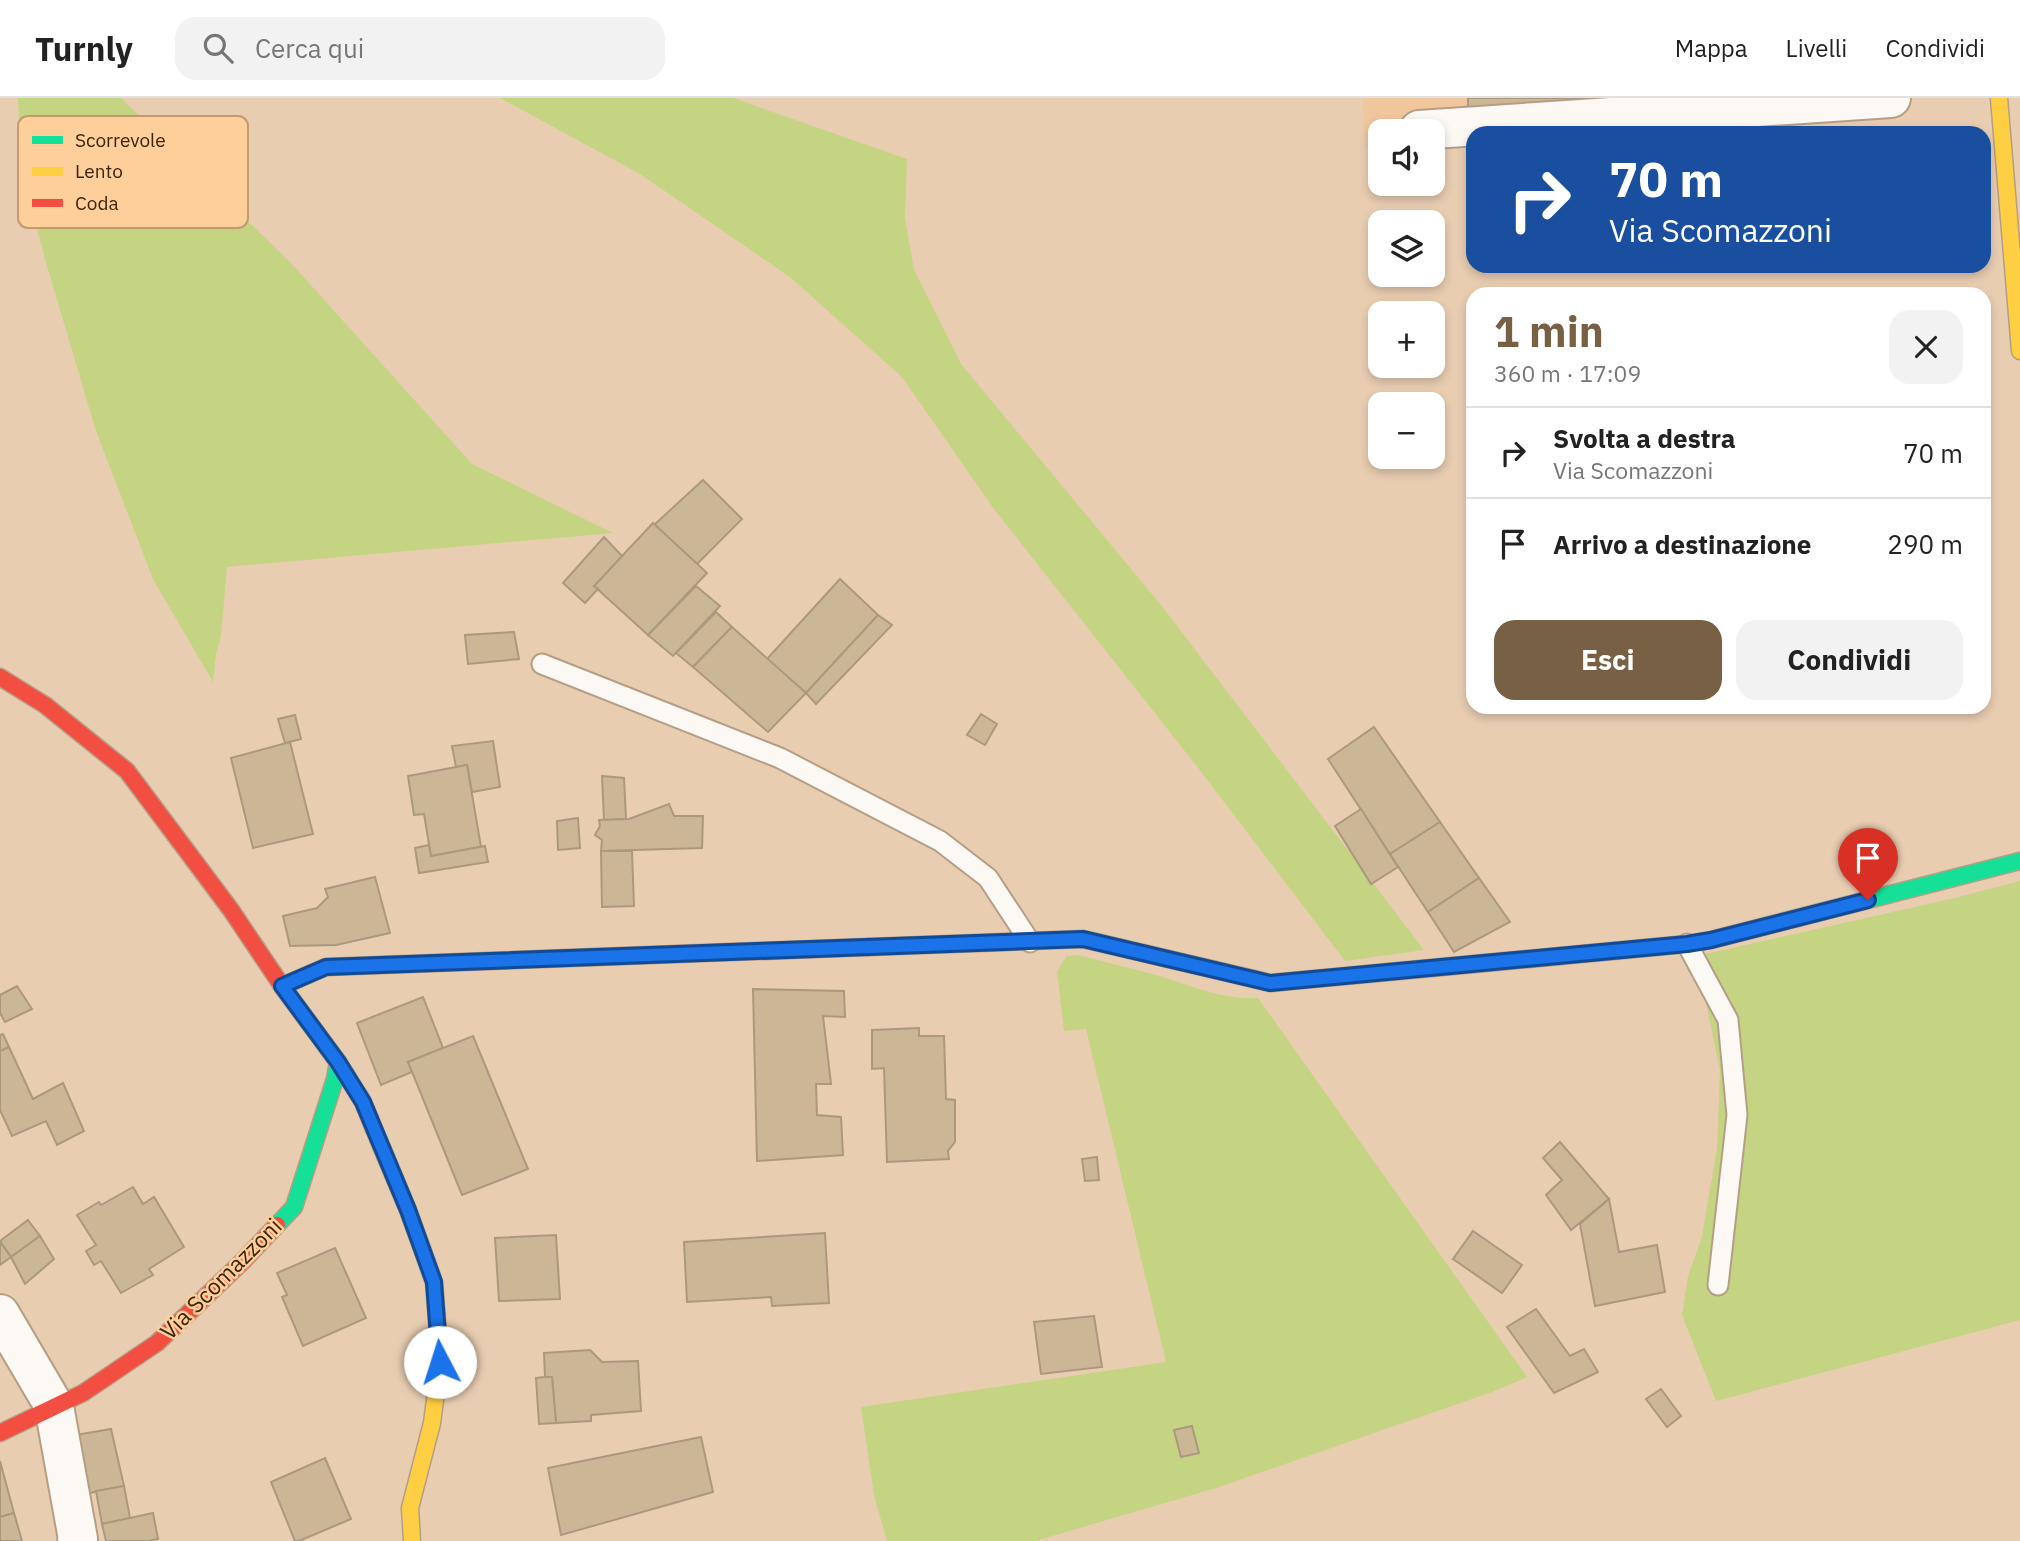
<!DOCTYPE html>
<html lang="it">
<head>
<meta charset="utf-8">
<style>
  body { margin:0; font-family:"IBM Plex Sans",sans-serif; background:#f2f2f2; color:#222; height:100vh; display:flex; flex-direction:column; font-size:26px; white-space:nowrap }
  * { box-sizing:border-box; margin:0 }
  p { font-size:23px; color:#767676 }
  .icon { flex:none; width:38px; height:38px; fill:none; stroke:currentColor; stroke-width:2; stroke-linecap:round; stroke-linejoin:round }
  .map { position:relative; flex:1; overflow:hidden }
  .panel { position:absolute; left:1466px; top:189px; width:525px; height:427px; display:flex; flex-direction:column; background:#fff; border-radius:21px; box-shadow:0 4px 10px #0003 }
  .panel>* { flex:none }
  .top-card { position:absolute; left:1466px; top:28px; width:525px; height:147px; border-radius:21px; box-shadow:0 4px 10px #0003; background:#1a4fa0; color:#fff; overflow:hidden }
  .fabs { position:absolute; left:1368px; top:21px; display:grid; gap:14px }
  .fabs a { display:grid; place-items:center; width:77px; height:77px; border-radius:14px; background:#fff; box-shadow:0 4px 10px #0003; font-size:35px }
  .pin { position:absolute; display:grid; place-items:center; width:60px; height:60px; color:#fff; margin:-72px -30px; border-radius:50% 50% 50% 0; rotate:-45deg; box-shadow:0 0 7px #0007 }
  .pin .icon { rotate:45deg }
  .me { position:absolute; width:77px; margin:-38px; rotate:355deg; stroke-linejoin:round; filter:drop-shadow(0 0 5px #0008) }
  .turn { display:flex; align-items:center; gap:24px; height:147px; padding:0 28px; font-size:32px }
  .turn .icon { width:91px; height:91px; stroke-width:2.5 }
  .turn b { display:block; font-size:49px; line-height:60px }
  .round { display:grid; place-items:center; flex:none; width:74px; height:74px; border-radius:21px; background:#f2f2f2 }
  .headline { display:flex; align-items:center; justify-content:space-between; height:119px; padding:0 28px }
  h1 { font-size:42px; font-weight:800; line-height:52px; color:#786044 }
  .button { display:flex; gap:14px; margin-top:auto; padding:14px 28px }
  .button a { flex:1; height:80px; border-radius:21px; background:#786044; color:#fff; font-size:28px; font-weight:800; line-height:80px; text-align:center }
  .button a+a { background:#f2f2f2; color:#222 }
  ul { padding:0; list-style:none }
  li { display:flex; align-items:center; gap:21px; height:91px; padding:0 28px; border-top:2px solid #e0e0e0 }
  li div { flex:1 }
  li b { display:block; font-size:26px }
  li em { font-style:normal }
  header { display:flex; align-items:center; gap:42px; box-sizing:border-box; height:98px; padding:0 35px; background:#fff; border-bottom:2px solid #e0e0e0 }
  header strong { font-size:33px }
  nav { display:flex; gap:38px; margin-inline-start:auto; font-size:24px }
  .search { width:490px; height:63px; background:#f2f2f2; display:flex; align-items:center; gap:18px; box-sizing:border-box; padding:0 24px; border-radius:21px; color:#767676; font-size:26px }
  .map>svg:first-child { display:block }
</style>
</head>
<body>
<header>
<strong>Turnly</strong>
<div class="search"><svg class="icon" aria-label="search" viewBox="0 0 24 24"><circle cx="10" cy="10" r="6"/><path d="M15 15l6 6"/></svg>Cerca qui</div>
<nav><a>Mappa</a><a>Livelli</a><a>Condividi</a></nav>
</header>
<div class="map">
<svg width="2020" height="1443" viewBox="0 0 2020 1443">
  <rect width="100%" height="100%" fill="#e8cdb1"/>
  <polygon fill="#f0c79c" points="1363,0 1856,0 1433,33 1381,33 1381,48 1365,50"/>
  <g fill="#c4d482">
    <polygon points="18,0 121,0 291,165 472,366 613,435 227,469 221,538 216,556 213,584 153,481 96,333 47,168 21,70"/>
    <polygon points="500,0 733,0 907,61 905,120 914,172 961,266 1161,507 1424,852 1345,863 1199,671 994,411 902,279 790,179 640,76"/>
    <polygon points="2020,783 2020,1222 1716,1303 1682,1217 1688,1178 1702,1139 1717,1050 1720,972 1696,858 1955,800"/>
    <path d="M1078,857C1106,864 1135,871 1163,879C1194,889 1225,902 1258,900L1527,1279L1492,1294L1216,1390L1035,1443H887L874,1397L861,1309L1166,1264L1086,931L1064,933L1057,873L1067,858Z"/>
  </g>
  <g fill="#cbb796" stroke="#ac997d" stroke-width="2">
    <polygon points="1468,0 1610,0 1468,13"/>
    <polygon points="703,382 742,421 697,466 654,427"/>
    <polygon points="653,425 707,475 648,537 594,488"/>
    <polygon points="604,439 622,458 594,488 598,491 585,505 563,485"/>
    <polygon points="840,481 878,517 806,595 767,561"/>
    <polygon points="696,488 720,508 673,558 648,537"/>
    <polygon points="716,514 732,529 693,569 676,555"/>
    <polygon points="878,517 892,527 816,606 806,595"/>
    <polygon points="732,529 806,595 768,634 693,569"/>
    <polygon points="514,534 519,561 468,566 465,537"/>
    <polygon points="981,616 997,626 985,647 967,637"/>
    <polygon points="295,617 301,641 285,645 278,621"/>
    <polygon points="1374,629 1440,724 1390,756 1328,661"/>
    <polygon points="493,643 500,689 472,694 467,667 456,669 452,648"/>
    <polygon points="290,644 313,736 253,750 231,660"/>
    <polygon points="467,667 481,749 431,758 424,716 414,717 408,678"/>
    <polygon points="602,678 624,680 626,721 604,722"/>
    <polygon points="669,706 674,718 703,718 702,750 601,753 602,742 595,737 600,728 599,722 629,721"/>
    <polygon points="1361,711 1398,769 1371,786 1335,728"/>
    <polygon points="578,720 580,750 558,752 557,723"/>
    <polygon points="1440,724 1479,780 1428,814 1390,756"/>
    <polygon points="429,747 431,758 485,748 488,764 419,775 415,750"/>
    <polygon points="601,753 632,753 634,808 602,809"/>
    <polygon points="375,779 390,835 336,847 290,848 283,818 317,810 328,799 325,791"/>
    <polygon points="1479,780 1510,824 1454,854 1428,814"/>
    <polygon points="17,888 32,911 5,924 0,915 0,897"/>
    <polygon points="753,891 844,893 845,919 823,918 831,986 816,986 817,1017 841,1019 843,1057 757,1063"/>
    <polygon points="423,899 443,950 408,964 412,974 381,987 357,925"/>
    <polygon points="919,930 919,938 944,938 946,1001 955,1002 955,1044 948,1053 949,1061 887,1064 884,970 872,971 872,932"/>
    <polygon points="3,936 9,949 0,953 0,937"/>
    <polygon points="473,938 528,1071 462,1097 408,964"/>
    <polygon points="9,949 33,1001 63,985 84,1033 57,1047 46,1023 12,1038 0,1012 0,953"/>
    <polygon points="1560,1044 1609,1101 1571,1132 1546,1097 1562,1082 1543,1060"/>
    <polygon points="1097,1059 1099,1082 1085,1083 1082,1061"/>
    <polygon points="133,1089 143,1106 154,1099 184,1149 149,1171 153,1177 121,1195 101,1163 94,1167 86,1153 96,1147 77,1117 99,1104 101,1107"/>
    <polygon points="1609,1101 1619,1154 1657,1147 1665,1194 1595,1208 1580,1126"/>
    <polygon points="28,1122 40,1138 11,1159 0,1143"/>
    <polygon points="1473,1133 1522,1167 1502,1195 1453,1161"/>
    <polygon points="825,1135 829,1205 772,1208 771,1199 687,1204 684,1144"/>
    <polygon points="556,1137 560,1201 499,1203 495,1140"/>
    <polygon points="40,1138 54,1161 25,1186 11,1159"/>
    <polygon points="0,1144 11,1159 0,1167"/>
    <polygon points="335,1150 366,1220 303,1248 282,1199 287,1197 277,1175"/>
    <polygon points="1536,1211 1570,1258 1584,1251 1598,1274 1554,1295 1507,1229"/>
    <polygon points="1094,1218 1102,1269 1041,1276 1034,1224"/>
    <polygon points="590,1252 602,1264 638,1263 641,1313 591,1317 591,1323 556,1325 552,1279 545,1279 544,1255"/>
    <polygon points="545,1279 552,1279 556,1325 539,1326 536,1280"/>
    <polygon points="1661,1291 1681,1318 1667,1329 1646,1301"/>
    <polygon points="1192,1328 1199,1355 1181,1359 1174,1332"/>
    <polygon points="111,1331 124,1388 75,1398 64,1339"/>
    <polygon points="701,1339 713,1394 561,1437 548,1370"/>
    <polygon points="325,1360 351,1421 299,1443 295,1443 271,1384"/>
    <polygon points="0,1363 14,1415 0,1419"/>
    <polygon points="124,1388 130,1420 102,1426 96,1393"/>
    <polygon points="14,1415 22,1443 0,1443 0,1419"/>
    <polygon points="153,1415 158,1441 149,1443 106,1443 102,1426"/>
  </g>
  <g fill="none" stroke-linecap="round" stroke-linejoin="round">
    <defs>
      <g id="lane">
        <polyline points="542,566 780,660 940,743 988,780 1030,844"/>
        <polyline points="1687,846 1728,922 1737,1017 1718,1187"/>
      </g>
      <g id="street">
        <polyline points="1419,32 1891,0"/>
        <polyline points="0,1216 54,1308 78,1441 77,1443"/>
      </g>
      <g id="fast">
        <polyline points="1560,858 1687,846 1711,842 2020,763"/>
        <polyline points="277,1127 294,1109 335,981 338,964"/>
      </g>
      <g id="slow">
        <polyline points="1999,0 2020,253"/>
        <polyline points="868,849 1083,841 1254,881"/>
        <polyline points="374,1031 408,1112 434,1184 440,1263 432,1325 410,1410 412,1443"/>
      </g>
      <g id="jam">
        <polyline points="0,579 45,607 127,673 231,812 282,888 338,964 363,1004 374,1031"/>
        <polyline points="1254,881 1270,885 1560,858"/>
        <polyline points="282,888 326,869 868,849"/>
        <polyline points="0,1335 83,1295 157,1245 243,1163 277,1127"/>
      </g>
    </defs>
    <use href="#lane" stroke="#b59e85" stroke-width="23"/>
    <use href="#street" stroke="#b59e85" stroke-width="42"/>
    <use href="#fast" stroke="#b59e85" stroke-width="19"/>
    <use href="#slow" stroke="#b59e85" stroke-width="19"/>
    <use href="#jam" stroke="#b59e85" stroke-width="19"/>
    <use href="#lane" stroke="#fcf8f3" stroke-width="19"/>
    <use href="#street" stroke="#fcf8f3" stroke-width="38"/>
    <use href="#fast" stroke="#16e098" stroke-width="16"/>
    <use href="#slow" stroke="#ffcf43" stroke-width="16"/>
    <use href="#jam" stroke="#f24e42" stroke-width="16"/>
  </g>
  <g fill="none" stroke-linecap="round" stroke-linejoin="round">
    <defs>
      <polyline id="route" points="440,1264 434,1184 408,1112 363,1004 338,964 282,888 326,869 1083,841 1270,885 1687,846 1711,842 1868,802"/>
    </defs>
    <use href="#route" stroke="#114b97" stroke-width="18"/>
    <use href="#route" stroke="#1a73e8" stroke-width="12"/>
  </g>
  <g text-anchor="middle" stroke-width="5" stroke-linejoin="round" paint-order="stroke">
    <g font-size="23" fill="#3c2509" stroke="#fece9b">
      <text transform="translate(221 1181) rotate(-45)" y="8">Via Scomazzoni</text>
    </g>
  </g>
  <rect x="18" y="18" width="230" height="112" rx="10" fill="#fece9b" stroke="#c49b6f" stroke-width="2"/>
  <rect x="32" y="38" width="31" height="8" fill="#16e098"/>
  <rect x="32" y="69" width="31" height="9" fill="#ffcf43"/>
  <rect x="32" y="101" width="31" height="8" fill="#f24e42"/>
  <g font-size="19" fill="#3c2509">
    <text x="75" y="49">Scorrevole</text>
    <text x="75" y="80">Lento</text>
    <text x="75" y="112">Coda</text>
  </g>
</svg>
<div class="fabs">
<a><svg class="icon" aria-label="sound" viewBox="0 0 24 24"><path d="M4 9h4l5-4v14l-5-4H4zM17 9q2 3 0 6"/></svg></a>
<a><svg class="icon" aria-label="layers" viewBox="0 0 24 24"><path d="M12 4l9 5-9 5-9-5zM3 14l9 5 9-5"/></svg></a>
<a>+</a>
<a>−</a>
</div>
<div class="pin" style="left:1868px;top:802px;background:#d93025"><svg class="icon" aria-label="arrive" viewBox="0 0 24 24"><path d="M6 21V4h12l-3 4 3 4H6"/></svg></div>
<svg class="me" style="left:440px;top:1264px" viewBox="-20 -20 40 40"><circle r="19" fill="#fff"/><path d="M0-13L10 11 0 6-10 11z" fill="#1a73e8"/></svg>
<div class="top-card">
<div class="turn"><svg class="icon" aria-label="right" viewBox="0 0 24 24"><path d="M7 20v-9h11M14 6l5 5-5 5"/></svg><div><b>70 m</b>Via Scomazzoni</div></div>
</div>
<section class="panel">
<div class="headline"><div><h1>1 min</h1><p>360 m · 17:09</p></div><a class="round"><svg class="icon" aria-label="close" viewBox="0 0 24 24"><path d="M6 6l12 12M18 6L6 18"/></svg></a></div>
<ul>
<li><svg class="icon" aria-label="right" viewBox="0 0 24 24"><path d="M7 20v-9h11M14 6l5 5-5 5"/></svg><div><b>Svolta a destra</b><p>Via Scomazzoni</p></div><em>70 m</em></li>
<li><svg class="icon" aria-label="arrive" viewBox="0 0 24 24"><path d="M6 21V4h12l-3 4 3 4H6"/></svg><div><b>Arrivo a destinazione</b></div><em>290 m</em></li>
</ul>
<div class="button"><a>Esci</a><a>Condividi</a></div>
</section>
</div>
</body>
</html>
